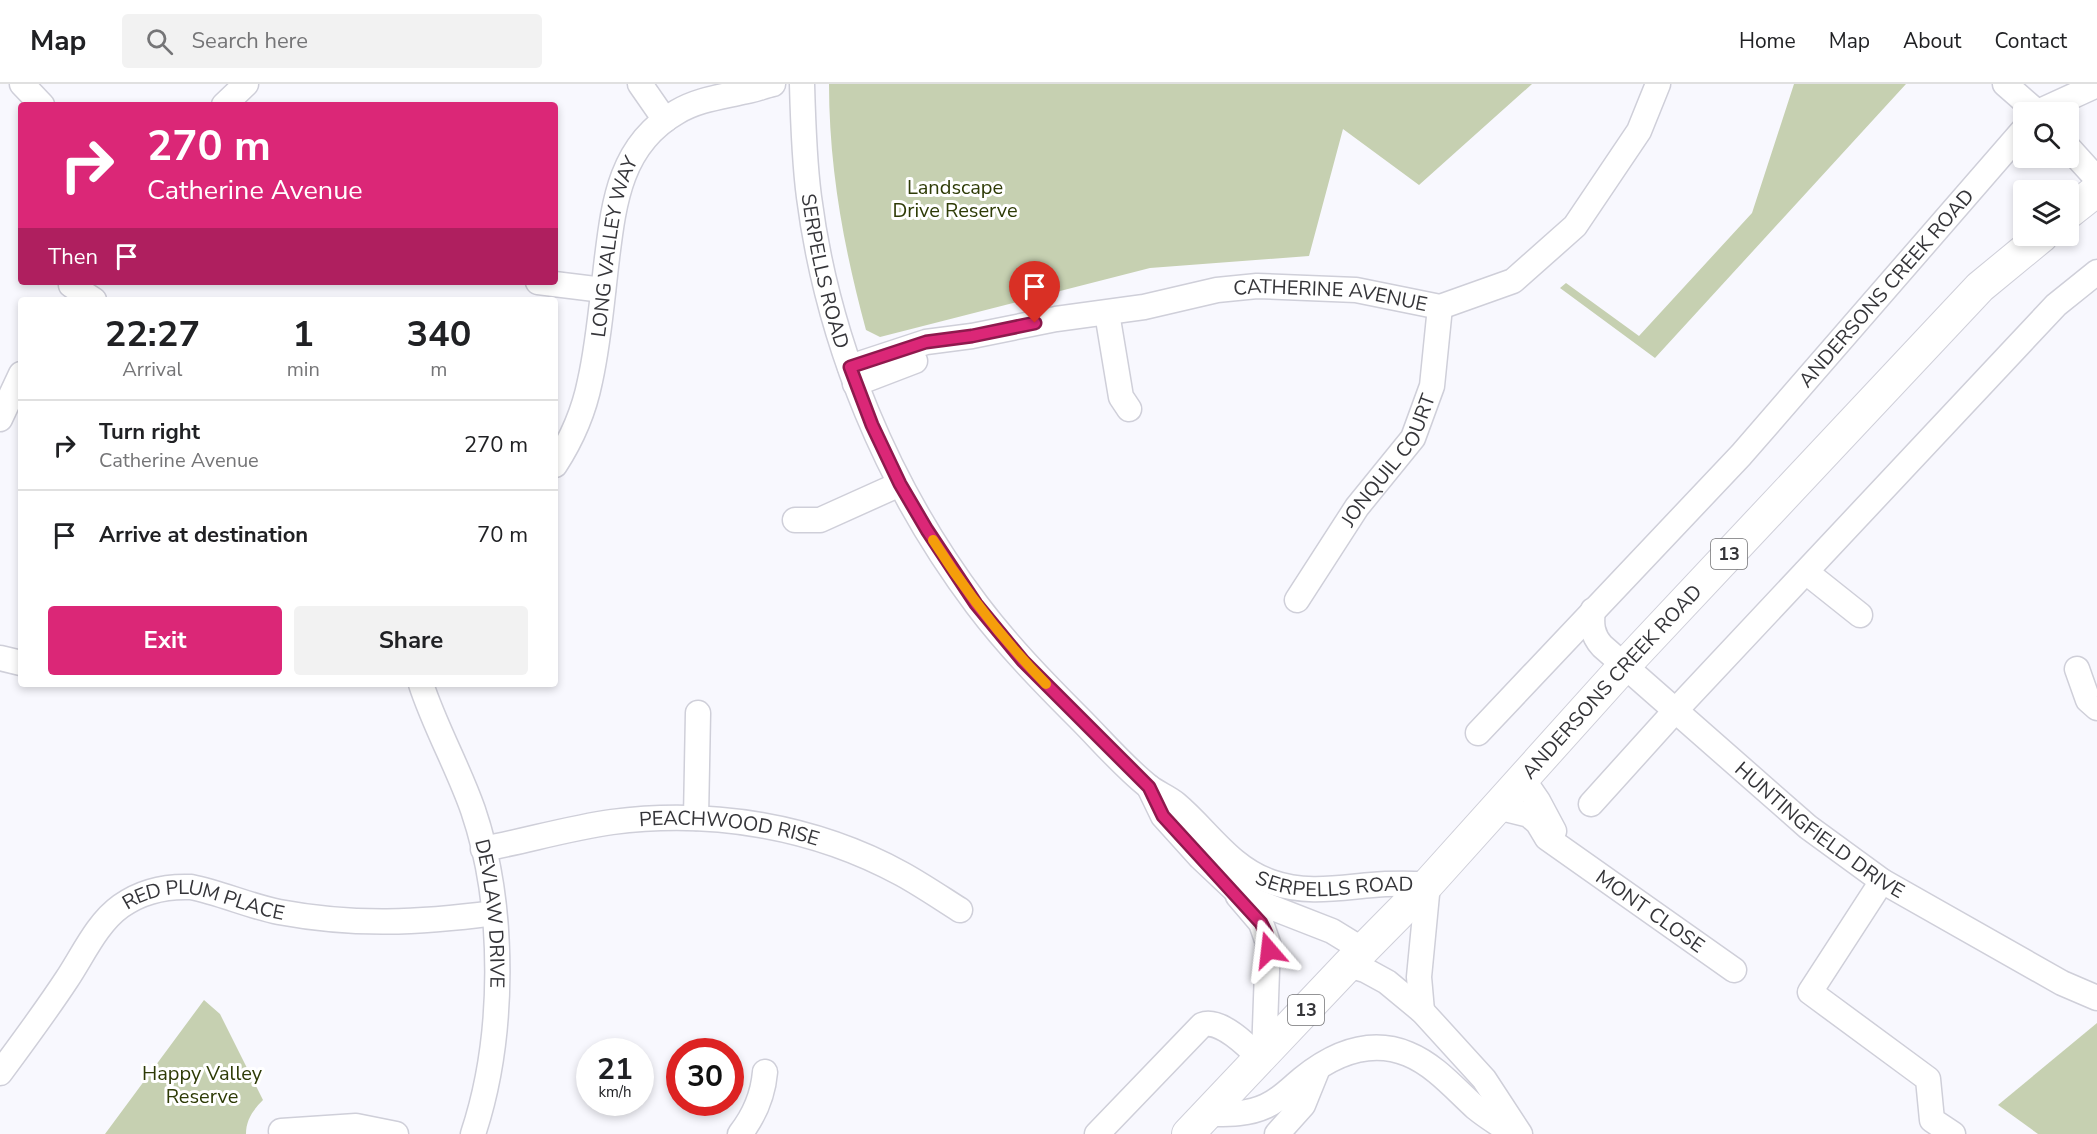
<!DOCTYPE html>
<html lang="en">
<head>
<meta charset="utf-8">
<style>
  body { margin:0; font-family:"Nunito Sans",sans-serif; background:#f2f2f2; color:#202124; height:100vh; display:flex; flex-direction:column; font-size:22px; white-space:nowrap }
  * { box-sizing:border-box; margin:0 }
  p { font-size:20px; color:#757577 }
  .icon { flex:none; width:33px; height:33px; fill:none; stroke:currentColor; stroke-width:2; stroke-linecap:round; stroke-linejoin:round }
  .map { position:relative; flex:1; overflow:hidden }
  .panel { position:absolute; left:18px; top:213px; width:540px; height:390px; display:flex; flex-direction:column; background:#fff; border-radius:6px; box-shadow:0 3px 9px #0003 }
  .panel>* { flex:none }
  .top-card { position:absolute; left:18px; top:18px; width:540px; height:183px; border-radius:6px; box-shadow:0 3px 9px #0003; background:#db2777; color:#fff; overflow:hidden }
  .fabs { position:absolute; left:2013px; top:18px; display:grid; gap:12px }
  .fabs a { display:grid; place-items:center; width:66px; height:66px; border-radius:6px; background:#fff; box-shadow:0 3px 9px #0003; font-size:30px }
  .speed { position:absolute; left:576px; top:954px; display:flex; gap:12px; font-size:30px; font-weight:700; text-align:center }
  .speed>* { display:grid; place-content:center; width:78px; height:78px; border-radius:50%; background:#fff; box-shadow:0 3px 9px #0003; line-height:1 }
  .speed small { font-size:15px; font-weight:400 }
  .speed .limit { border:9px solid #d22; background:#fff; color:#111 }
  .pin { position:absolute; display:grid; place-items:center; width:51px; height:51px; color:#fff; margin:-62px -26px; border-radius:50% 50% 50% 0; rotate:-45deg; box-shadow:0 0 6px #0007 }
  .pin .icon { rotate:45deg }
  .me { position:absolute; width:66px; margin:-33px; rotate:343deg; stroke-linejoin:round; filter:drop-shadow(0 0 4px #0008) }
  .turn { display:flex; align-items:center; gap:21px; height:126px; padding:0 30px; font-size:27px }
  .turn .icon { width:78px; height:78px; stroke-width:2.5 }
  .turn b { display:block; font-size:42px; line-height:51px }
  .then { display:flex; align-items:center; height:57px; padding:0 30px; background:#0003; gap:12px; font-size:22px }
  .eta { display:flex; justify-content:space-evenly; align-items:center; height:102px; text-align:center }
  .eta b { font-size:36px; font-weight:700; line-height:42px }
  .cta { display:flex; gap:12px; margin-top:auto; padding:12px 30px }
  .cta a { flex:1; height:69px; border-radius:6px; background:#db2777; color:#fff; font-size:24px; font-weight:700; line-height:69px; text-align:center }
  .cta a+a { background:#f2f2f2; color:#202124 }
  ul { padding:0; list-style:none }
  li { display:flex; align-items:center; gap:18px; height:90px; padding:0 30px; border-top:2px solid #e0e0e0 }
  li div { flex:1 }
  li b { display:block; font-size:22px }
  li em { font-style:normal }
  header { display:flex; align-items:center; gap:36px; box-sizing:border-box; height:84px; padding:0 30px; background:#fff; border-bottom:2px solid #e0e0e0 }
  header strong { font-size:28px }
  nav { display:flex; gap:33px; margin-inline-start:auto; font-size:21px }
  .search { width:420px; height:54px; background:#f2f2f2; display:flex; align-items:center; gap:15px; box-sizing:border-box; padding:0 21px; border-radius:6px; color:#757577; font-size:22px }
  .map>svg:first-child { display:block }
</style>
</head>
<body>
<header>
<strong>Map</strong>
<div class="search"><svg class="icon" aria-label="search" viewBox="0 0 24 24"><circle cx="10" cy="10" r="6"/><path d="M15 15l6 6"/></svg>Search here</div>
<nav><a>Home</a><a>Map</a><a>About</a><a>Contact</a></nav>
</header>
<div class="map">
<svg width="2097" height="1050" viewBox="0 0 2097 1050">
  <rect width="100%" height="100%" fill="#f8f8fe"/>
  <g fill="#c6d0b1">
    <path d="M829,0H1532L1419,101L1343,45L1309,172L1150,184L880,253L866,246C844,165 829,84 829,0Z"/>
    <polygon points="1794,0 1906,0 1655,274 1560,204 1566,199 1639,252 1752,129"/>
    <path d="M204,916L220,930L263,1016C253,1026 246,1036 246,1050H105Z"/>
    <polygon points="2097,939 2097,1050 2038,1050 1998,1021"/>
  </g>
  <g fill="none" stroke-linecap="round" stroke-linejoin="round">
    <defs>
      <g id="minor">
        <polyline points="22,0 42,21"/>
        <polyline points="640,0 665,36"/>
        <path id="s1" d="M802,0C803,38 804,75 809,113C828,260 888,403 977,521C1008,562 1043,598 1079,634C1102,657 1123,682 1148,702C1156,709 1168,713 1176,720C1208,747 1230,784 1271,798C1305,810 1337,804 1372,801C1391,799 1410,800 1428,800L1419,893L1422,927"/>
        <polyline points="2005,0 2037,28"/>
        <polyline points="224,21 246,0"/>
        <polyline points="2038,28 2097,1"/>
        <polyline points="2068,63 2097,95"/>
        <polyline points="538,198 603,206"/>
        <polyline points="71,201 94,216"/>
        <polyline points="1107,229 1121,313 1129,325"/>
        <path id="s2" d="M850,283L926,258L972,252L1056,235L1144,223L1217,206L1257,202L1356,206L1440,223L1513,197L1575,142L1639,47L1658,0"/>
        <polyline points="855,300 915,277"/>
        <polyline points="0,335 21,290"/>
        <path id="s3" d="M555,381C572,355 584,327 590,297C599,257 602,215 607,174C614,117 621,60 677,28C697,16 720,13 742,8C753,7 763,2 773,0"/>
        <polyline points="795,436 820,436 900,400"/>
        <polyline points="1806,488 1860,531"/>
        <path id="s4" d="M1297,516L1357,423L1413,354L1432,302L1440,223"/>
        <path id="s5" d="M1593,526C1591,540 1592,551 1602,562L1808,743L1882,797L2062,899L2097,914"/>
        <polyline points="0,574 21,579"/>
        <polyline points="2077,585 2088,616 2097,624"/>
        <path id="s6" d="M421,600C435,643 458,683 473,726C506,823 505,954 473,1050"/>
        <path id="s7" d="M1478,649L1741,371L2024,45"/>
        <polyline points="1523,695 1538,717 1554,747"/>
        <polyline points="1149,703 1163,732 1200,773 1235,806 1255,817 1332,847 1363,866"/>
        <polyline points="1591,720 1675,627 2056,221 2097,188"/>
        <path id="s8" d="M1497,723L1529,731L1538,739L1547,754L1734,886"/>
        <polyline points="696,734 698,629"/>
        <path id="s9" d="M483,765C526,757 569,744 612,738C711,725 814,742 902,790C922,801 941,814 960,826"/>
        <polyline points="1882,797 1810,908 1928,995 1932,1036 1953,1050"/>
        <polyline points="1238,812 1261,839 1268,859 1264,971"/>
        <polyline points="1348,881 1365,886 1387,898 1422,927 1484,995 1520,1050"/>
        <path id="s10" d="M0,989C23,958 46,927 67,895C83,871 97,839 121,822C142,807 166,802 191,803C221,809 249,822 279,828C354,842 419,839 494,829"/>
        <path d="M1207,1030C1226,1030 1247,1031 1266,1022C1280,1016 1291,1004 1302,995C1333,970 1369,954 1408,970C1435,981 1455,1005 1476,1024C1488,1034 1502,1042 1514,1050"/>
        <polyline points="281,1047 356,1042 396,1050"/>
        <path d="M740,1050C754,1032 763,1012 765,988"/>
        <path d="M1097,1050L1202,941C1220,934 1249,963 1260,975"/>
        <polyline points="1277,1050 1303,1021 1318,984"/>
      </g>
      <g id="major">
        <polyline points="2068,129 2097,106"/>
        <path id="s11" d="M1188,1050L1348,881L1428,800L1625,581L1980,203L2042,152"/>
      </g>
    </defs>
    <use href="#minor" stroke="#cfcfd9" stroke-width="27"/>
    <use href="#major" stroke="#cfcfd9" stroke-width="34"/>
    <use href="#minor" stroke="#fff" stroke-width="24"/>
    <use href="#major" stroke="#fff" stroke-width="32"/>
  </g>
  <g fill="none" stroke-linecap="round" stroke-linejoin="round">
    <defs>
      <polyline id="route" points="1035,239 972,252 926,258 850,283 872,341 900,400 927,446 976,520 1023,577 1149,703 1163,732 1261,839 1266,849 1269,866"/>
    </defs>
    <use href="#route" stroke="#8e194d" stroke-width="15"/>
    <use href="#route" stroke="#db2777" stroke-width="10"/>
    <path stroke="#f59e0b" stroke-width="10" d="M933,456C966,508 1003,556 1046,600"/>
  </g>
  <g text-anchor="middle" stroke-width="6" stroke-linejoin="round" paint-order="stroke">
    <g fill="#fff" stroke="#727274" stroke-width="1.5">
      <rect x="1711" y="455" width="36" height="30" rx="4.5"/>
      <rect x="1288" y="911" width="36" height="30" rx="4.5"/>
    </g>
    <g font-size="18" font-weight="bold" fill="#353539">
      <text x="1729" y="476">13</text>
      <text x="1306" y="932">13</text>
    </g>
    <g font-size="20" fill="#2e3b06" stroke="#fff">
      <text x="955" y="110">Landscape<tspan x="955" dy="23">Drive Reserve</tspan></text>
      <text x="202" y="996">Happy Valley<tspan x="202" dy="23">Reserve</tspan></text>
    </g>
    <g font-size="20" fill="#353539" stroke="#fff">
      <text dy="7" stroke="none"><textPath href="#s3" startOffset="228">LONG VALLEY WAY</textPath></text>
      <text dy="7" stroke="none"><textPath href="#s1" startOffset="189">SERPELLS ROAD</textPath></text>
      <text dy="7" stroke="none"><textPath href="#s7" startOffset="604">ANDERSONS CREEK ROAD</textPath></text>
      <text dy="7" stroke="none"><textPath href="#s2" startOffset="490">CATHERINE AVENUE</textPath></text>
      <text dy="7" stroke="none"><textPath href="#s4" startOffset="168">JONQUIL COURT</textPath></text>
      <text dy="7" stroke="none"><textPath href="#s11" startOffset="620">ANDERSONS CREEK ROAD</textPath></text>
      <text dy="7" stroke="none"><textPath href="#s5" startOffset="324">HUNTINGFIELD DRIVE</textPath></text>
      <text dy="7" stroke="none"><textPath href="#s9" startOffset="250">PEACHWOOD RISE</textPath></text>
      <text dy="7" stroke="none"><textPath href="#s1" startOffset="1030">SERPELLS ROAD</textPath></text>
      <text dy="7" stroke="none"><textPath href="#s8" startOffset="189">MONT CLOSE</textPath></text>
      <text dy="7" stroke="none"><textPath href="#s10" startOffset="294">RED PLUM PLACE</textPath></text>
      <text dy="7" stroke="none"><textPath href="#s6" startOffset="242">DEVLAW DRIVE</textPath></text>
    </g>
  </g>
</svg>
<div class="fabs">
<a><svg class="icon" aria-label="search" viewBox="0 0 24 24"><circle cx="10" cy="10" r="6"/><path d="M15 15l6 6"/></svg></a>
<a><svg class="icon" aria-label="layers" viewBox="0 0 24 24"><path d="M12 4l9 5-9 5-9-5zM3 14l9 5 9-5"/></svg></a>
</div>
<div class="speed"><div>21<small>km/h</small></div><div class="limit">30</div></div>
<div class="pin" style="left:1035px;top:239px;background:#d93025"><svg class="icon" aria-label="arrive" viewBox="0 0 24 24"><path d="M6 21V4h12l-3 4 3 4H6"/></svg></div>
<svg class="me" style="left:1269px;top:866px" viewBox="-20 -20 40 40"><path d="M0-17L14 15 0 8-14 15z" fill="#db2777" stroke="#fff" stroke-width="4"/></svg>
<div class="top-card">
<div class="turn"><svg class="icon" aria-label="right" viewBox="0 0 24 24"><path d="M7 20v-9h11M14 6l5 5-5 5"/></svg><div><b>270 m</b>Catherine Avenue</div></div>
<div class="then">Then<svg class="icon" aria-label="arrive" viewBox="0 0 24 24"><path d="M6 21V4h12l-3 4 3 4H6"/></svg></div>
</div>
<section class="panel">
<div class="eta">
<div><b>22:27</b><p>Arrival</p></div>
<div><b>1</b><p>min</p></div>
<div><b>340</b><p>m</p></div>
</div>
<ul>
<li><svg class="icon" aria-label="right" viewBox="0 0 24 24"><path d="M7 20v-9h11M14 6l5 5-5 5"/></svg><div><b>Turn right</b><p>Catherine Avenue</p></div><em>270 m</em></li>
<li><svg class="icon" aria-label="arrive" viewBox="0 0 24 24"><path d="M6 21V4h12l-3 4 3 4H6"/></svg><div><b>Arrive at destination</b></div><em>70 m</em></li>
</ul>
<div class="cta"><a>Exit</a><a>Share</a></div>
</section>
</div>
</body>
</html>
